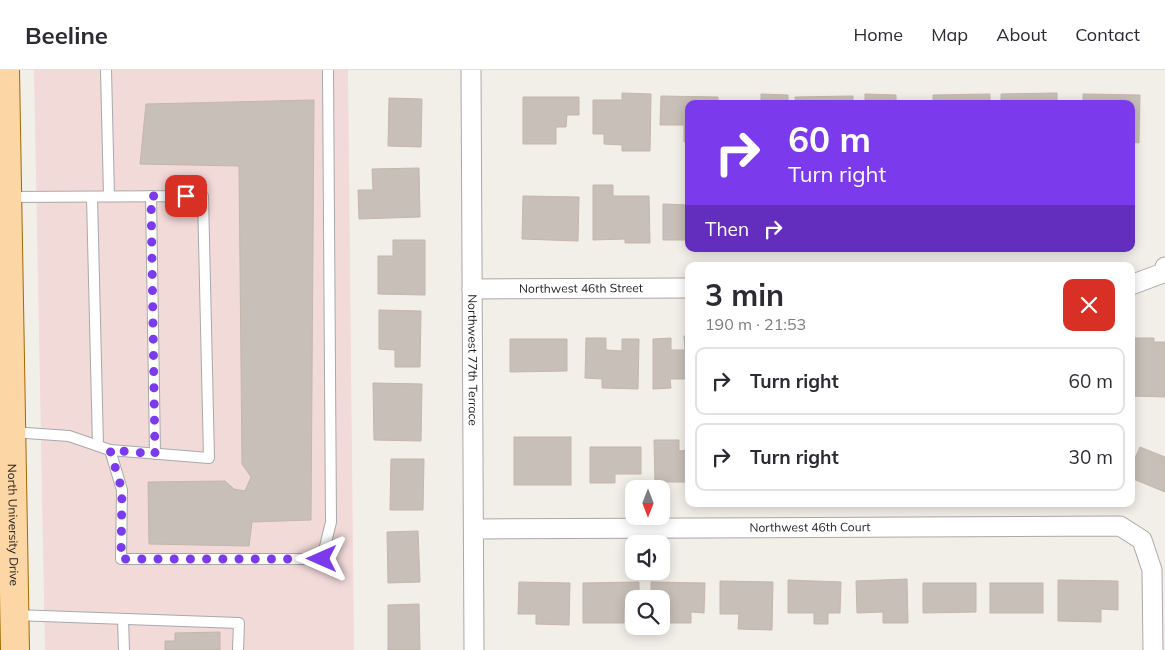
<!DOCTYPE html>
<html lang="en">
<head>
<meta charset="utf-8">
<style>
  body { margin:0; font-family:Mulish,sans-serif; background:#f2f2f3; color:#2b2b33; height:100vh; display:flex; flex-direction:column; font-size:19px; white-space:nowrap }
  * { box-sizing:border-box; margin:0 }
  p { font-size:16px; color:#7c7c81 }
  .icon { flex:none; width:28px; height:28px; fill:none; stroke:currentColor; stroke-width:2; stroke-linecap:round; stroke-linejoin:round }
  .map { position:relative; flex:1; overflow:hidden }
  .panel { position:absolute; left:685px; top:192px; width:450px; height:245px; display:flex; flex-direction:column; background:#fff; border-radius:10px; box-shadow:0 2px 12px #0003 }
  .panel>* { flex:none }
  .hud { position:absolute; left:685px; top:30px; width:450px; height:152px; border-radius:10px; box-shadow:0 2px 12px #0003; background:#7c3aed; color:#fff; overflow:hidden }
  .needle { width:32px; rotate:180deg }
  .controls { position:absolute; left:625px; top:410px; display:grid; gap:10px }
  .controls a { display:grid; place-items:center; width:45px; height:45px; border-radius:10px; background:#fff; box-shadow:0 2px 12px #0003; font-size:25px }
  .pin { position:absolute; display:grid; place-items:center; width:42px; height:42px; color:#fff; margin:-21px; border-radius:10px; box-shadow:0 2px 8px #0006 }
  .me { position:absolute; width:55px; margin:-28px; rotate:270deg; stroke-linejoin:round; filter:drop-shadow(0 0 4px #0008) }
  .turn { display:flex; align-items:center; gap:18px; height:105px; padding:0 20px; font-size:22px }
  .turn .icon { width:65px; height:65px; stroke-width:2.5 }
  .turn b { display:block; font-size:35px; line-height:42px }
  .then { display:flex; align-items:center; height:48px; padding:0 20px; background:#0003; gap:10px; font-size:19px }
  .round { display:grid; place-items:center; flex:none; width:52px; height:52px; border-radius:10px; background:#f2f2f3 }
  .overview { display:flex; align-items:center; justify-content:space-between; height:85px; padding:0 20px }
  h1 { font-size:30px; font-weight:700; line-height:38px }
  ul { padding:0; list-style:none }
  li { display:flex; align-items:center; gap:15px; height:68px; margin:0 10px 8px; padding:0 10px; border:2px solid #e1e1e2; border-radius:10px }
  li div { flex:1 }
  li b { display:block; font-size:19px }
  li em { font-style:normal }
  header { display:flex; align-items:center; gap:30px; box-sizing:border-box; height:70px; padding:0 25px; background:#fff; border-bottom:1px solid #e1e1e2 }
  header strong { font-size:24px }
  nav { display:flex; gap:28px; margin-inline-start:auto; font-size:18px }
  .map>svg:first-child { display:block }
</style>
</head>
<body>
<header>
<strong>Beeline</strong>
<nav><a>Home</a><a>Map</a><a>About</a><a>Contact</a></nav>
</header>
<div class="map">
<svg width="1165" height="580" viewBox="0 0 1165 580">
  <rect width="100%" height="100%" fill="#f2efe9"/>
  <polygon fill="#f2dad9" points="34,0 348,0 354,580 45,580"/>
  <g fill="#c7bfb8" stroke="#c4b6ab">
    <polygon points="622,23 651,24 650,81 622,81 622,75 604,74 604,64 593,64 593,30 622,30"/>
    <polygon points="1057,23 1057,34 1001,34 1001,24"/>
    <polygon points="761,24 788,25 788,34 761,34"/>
    <polygon points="865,24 896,25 896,34 865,34"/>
    <polygon points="990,24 990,34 933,34 933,25"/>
    <polygon points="1083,24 1140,25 1139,73 1131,72 1131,34 1083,34"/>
    <polygon points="661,26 718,27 718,34 689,34 689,72 684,72 684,55 660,55"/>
    <polygon points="853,26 853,34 796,34 795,27"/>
    <polygon points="523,27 579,27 579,45 567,45 566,57 556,57 556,74 523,74"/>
    <polygon points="389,28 422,29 421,77 388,76"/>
    <polygon points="314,30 311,450 252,452 249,476 149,474 148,412 225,411 234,419 245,421 251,407 242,394 239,96 140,94 146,34"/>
    <polygon points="419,98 420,147 359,149 358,120 373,120 372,99"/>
    <polygon points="593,115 613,115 613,126 649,126 650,173 625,173 625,169 593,170"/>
    <polygon points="523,126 579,127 578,171 522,169"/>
    <polygon points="663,134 689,135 689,170 663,170"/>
    <polygon points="393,170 425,170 425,225 378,224 378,186 393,186"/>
    <polygon points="379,240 421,241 420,297 395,297 395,280 379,279"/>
    <polygon points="684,266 689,266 689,309 670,309 671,318 653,319 653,269 671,268 671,280 685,280"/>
    <polygon points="586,268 606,268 606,280 622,281 622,269 639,269 638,319 602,318 602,309 585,308"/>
    <polygon points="1131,268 1154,268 1154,272 1165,272 1165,327 1131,326"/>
    <polygon points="510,269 567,269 567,301 510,302"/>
    <polygon points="373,313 422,314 421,371 374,370"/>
    <rect x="514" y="367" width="57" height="48"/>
    <polygon points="654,370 679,370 679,381 689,380 689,412 655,412"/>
    <polygon points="590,377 641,377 641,404 615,404 615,413 590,413"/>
    <polygon points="1140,377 1165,387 1165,422 1131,408 1131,397"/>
    <polygon points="391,389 424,389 423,440 390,440"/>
    <polygon points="418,461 420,512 388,513 387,462"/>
    <polygon points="907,509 908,553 883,553 883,542 857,543 856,511"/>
    <polygon points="788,510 841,512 840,543 828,543 828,554 814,554 814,543 788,543"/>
    <polygon points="1058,510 1118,511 1118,540 1101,539 1101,552 1058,551"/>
    <polygon points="720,511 773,512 772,560 738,559 739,544 720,544"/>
    <polygon points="519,512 570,513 569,555 536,554 536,544 518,544"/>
    <polygon points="639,512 639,529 634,529 634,538 624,538 624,553 583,553 583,513"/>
    <polygon points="651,512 705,513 704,543 691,542 691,553 668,553 668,543 661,542 661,529 651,529"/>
    <polygon points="923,513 976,513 976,542 923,543"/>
    <rect x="990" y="513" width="53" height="30"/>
    <polygon points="419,534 420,580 388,580 388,535"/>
    <polygon points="220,562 220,580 165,580 165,571 175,571 175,563"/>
  </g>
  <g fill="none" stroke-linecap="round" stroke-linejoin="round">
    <defs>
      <g id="service">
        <polyline points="106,0 109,126"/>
        <polyline points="151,126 155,384"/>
        <polyline points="8,127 203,126 209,388 110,380 69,366 12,362"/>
        <polyline points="92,127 98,376"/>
        <polyline points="110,380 122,420 121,489 322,489 331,452 328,0"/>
        <polyline points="14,545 239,553 238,580"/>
        <polyline points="123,549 124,580"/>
      </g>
      <g id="minor">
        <path id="s1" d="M471,0L474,580"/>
        <polyline points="1131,215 1163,203 1165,197"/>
        <path id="s2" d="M472,219L689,218"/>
        <path id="s3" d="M474,459L1120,456L1142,470L1152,500L1153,580"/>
      </g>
      <g id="primary">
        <path id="s4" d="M5,0L15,580"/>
      </g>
    </defs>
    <use href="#service" stroke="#a9a9a9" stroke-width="12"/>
    <use href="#minor" stroke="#a9a9a9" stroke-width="21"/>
    <use href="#primary" stroke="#a06b00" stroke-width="30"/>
    <use href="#service" stroke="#fff" stroke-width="10"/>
    <use href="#minor" stroke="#fff" stroke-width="19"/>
    <use href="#primary" stroke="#fcd6a4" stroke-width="28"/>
  </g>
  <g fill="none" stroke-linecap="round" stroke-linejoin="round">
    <polyline stroke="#7c3aed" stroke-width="9" stroke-dasharray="0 16.2" points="186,126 151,126 155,384 110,380 122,420 121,489 322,489"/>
  </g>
  <g text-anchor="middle" stroke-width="5" stroke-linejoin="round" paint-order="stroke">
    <g font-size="12" fill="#222" stroke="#fff">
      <text dy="4" stroke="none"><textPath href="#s2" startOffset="109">Northwest 46th Street</textPath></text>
      <text dy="4" stroke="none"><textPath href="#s1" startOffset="290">Northwest 77th Terrace</textPath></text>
      <text dy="4" stroke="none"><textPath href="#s4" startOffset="455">North University Drive</textPath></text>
      <text dy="4" stroke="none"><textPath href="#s3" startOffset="336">Northwest 46th Court</textPath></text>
    </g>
  </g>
</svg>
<div class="controls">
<a><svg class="needle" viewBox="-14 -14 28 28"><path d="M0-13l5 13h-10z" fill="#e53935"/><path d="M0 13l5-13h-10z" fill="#7c7c81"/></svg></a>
<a><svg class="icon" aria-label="sound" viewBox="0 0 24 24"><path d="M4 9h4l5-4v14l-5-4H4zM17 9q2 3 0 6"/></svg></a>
<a><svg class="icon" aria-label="search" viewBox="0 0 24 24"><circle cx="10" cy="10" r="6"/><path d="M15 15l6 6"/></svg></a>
</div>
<div class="pin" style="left:186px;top:126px;background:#d93025"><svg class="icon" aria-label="arrive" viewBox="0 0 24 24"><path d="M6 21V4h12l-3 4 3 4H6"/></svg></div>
<svg class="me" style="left:322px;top:489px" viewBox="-20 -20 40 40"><path d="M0-17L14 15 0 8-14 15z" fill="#7c3aed" stroke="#fff" stroke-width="4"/></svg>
<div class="hud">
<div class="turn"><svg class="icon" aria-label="right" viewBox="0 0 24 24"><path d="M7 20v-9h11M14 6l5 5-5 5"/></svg><div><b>60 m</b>Turn right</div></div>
<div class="then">Then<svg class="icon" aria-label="right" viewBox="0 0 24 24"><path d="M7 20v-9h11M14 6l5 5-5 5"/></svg></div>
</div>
<section class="panel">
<div class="overview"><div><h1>3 min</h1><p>190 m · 21:53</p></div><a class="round" style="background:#d93025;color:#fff"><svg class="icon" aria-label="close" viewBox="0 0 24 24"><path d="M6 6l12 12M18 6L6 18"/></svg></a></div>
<ul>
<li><svg class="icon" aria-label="right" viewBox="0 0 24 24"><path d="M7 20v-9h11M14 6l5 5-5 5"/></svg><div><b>Turn right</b></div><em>60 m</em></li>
<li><svg class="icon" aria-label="right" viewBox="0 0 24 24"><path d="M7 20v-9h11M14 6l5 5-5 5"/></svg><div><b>Turn right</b></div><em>30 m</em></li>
</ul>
</section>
</div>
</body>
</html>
